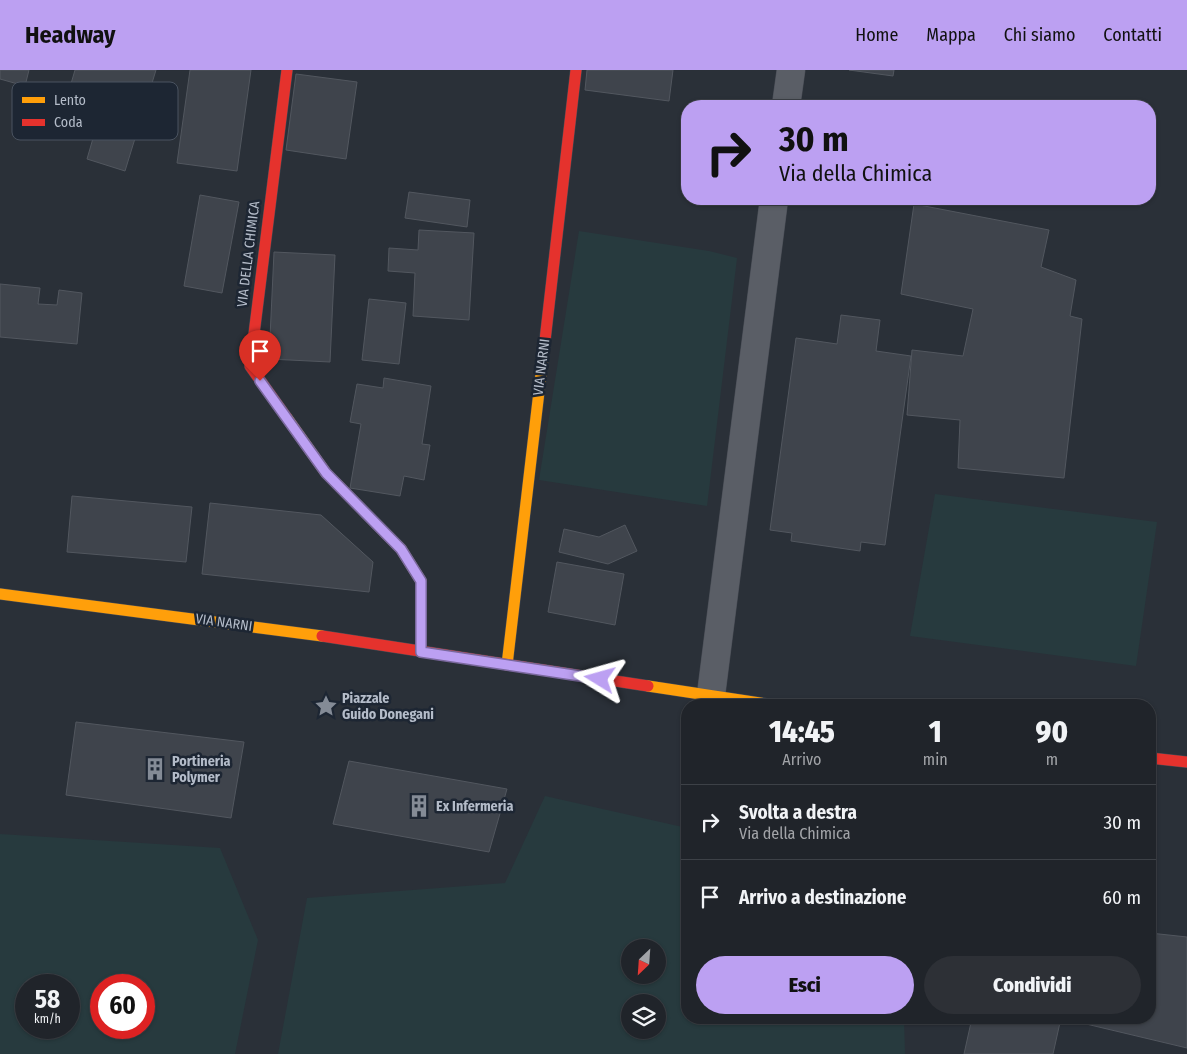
<!DOCTYPE html>
<html lang="it">
<head>
<meta charset="utf-8">
<style>
  body { margin:0; font-family:"Fira Sans Condensed",sans-serif; background:#2d3036; color:#f1f3f6; height:100vh; display:flex; flex-direction:column; font-size:19px; white-space:nowrap }
  * { box-sizing:border-box; margin:0 }
  p { font-size:16px; color:#a2a4a8 }
  .icon { flex:none; width:28px; height:28px; fill:none; stroke:currentColor; stroke-width:2; stroke-linecap:round; stroke-linejoin:round }
  .map { position:relative; flex:1; overflow:hidden }
  .sheet { position:absolute; left:681px; top:629px; width:475px; height:325px; display:flex; flex-direction:column; background:#20242a; border-radius:20px; box-shadow:0 1px 4px #0004,0 0 0 1px #3d4147 }
  .sheet>* { flex:none }
  .banner { position:absolute; left:681px; top:30px; width:475px; height:105px; border-radius:20px; box-shadow:0 1px 4px #0004,0 0 0 1px #3d4147; background:#bca0f2; color:#111; overflow:hidden }
  .needle { width:32px; rotate:205deg }
  .fabs { position:absolute; left:621px; top:869px; display:grid; gap:10px }
  .fabs a { display:grid; place-items:center; width:45px; height:45px; border-radius:50%; background:#20242a; box-shadow:0 1px 4px #0004,0 0 0 1px #3d4147; font-size:25px }
  .speed { position:absolute; left:15px; top:904px; display:flex; gap:10px; font-size:25px; font-weight:700; text-align:center }
  .speed>* { display:grid; place-content:center; width:65px; height:65px; border-radius:50%; background:#20242a; box-shadow:0 1px 4px #0004,0 0 0 1px #3d4147; line-height:1 }
  .speed small { font-size:12px; font-weight:400 }
  .speed .limit { border:8px solid #d22; background:#fff; color:#111 }
  .pin { position:absolute; display:grid; place-items:center; width:42px; height:42px; color:#fff; margin:-51px -21px; border-radius:50% 50% 50% 0; rotate:-45deg; box-shadow:0 0 5px #0007 }
  .pin .icon { rotate:45deg }
  .me { position:absolute; width:55px; margin:-28px; rotate:278deg; stroke-linejoin:round; filter:drop-shadow(0 0 4px #0008) }
  .turn { display:flex; align-items:center; gap:18px; height:105px; padding:0 15px; font-size:22px }
  .turn .icon { width:65px; height:65px; stroke-width:2.5 }
  .turn b { display:block; font-size:35px; line-height:42px }
  .eta { display:flex; justify-content:space-evenly; align-items:center; height:85px; text-align:center }
  .eta b { font-size:30px; font-weight:800; line-height:35px }
  .cta { display:flex; gap:10px; margin-top:auto; padding:10px 15px }
  .cta a { flex:1; height:58px; border-radius:30px; background:#bca0f2; color:#111; font-size:20px; font-weight:800; line-height:58px; text-align:center }
  .cta a+a { background:#2d3036; color:#f1f3f6 }
  ul { padding:0; list-style:none }
  li { display:flex; align-items:center; gap:15px; height:75px; padding:0 15px; border-top:1px solid #3d4147 }
  li div { flex:1 }
  li b { display:block; font-size:19px }
  li em { font-style:normal }
  header { display:flex; align-items:center; gap:30px; box-sizing:border-box; height:70px; padding:0 25px; background:#bca0f2; color:#111 }
  header strong { font-size:24px }
  nav { display:flex; gap:28px; margin-inline-start:auto; font-size:18px }
  .map>svg:first-child { display:block }
</style>
</head>
<body>
<header>
<strong>Headway</strong>
<nav><a>Home</a><a>Mappa</a><a>Chi siamo</a><a>Contatti</a></nav>
</header>
<div class="map">
<svg width="1187" height="984" viewBox="0 0 1187 984">
  <rect width="100%" height="100%" fill="#2a3038"/>
  <g fill="#273a3e" fill-rule="evenodd">
    <polygon points="579,161 709,181 737,188 707,436 539,410"/>
    <polygon points="935,424 1157,452 1136,596 910,566"/>
    <path d="M545,726L687,758L688,948H904L905,984H278L307,828L505,813ZM630,878H658V905H630ZM630,932H658V960H630Z"/>
    <path d="M0,764L220,778L258,870L235,984H0ZM26,915H69V958H26ZM101,915H144V958H101Z"/>
  </g>
  <g fill="#3f444c" stroke="#52575f">
    <polygon points="0,0 29,0 25,16 0,9"/>
    <polygon points="75,0 156,0 125,101 87,89 96,58 61,48"/>
    <polygon points="190,0 251,0 237,101 177,93"/>
    <polygon points="587,0 673,0 669,31 585,20"/>
    <polygon points="849,0 894,0 893,6"/>
    <polygon points="296,4 357,12 346,89 286,80"/>
    <polygon points="409,122 470,130 467,157 405,148"/>
    <polygon points="200,125 239,132 222,223 184,216"/>
    <polygon points="914,134 1049,160 1041,197 1076,210 1070,246 1082,249 1064,408 958,398 960,350 907,345 912,280 963,286 973,239 901,224"/>
    <polygon points="419,160 474,163 469,250 413,246 415,203 388,201 389,178 418,180"/>
    <polygon points="274,182 335,185 330,292 269,289"/>
    <polygon points="0,214 40,218 38,234 57,235 59,220 82,223 77,274 0,267"/>
    <polygon points="369,229 406,233 399,294 362,290"/>
    <polygon points="841,245 880,250 876,281 911,286 885,475 861,472 860,481 791,471 792,463 770,460 796,268 837,274"/>
    <polygon points="384,308 431,316 422,374 430,375 424,410 404,406 400,426 350,418 361,354 350,352 357,314 383,318"/>
    <polygon points="72,426 192,437 186,492 67,482"/>
    <polygon points="210,433 321,445 373,492 369,522 202,504"/>
    <polygon points="625,455 637,481 608,494 559,482 564,459 599,467"/>
    <polygon points="557,492 624,504 615,555 548,542"/>
    <polygon points="76,652 244,672 231,748 66,725"/>
    <polygon points="349,691 507,719 489,782 333,754"/>
    <polygon points="1150,863 1187,867 1187,978 1061,948 1053,984 964,984 972,948 1150,948"/>
  </g>
  <g fill="none" stroke-linecap="round" stroke-linejoin="round">
    <defs>
      <g id="street">
        <polyline points="786,36 791,0"/>
        <polyline points="711,625 774,129"/>
      </g>
      <g id="slow">
        <polyline points="287,348 326,403 401,479 421,511 421,582"/>
        <polyline points="0,524 322,566"/>
        <polyline points="507,595 544,279"/>
        <polyline points="648,616 773,635"/>
      </g>
      <g id="jam">
        <polyline points="287,0 250,296 287,348"/>
        <polyline points="544,279 576,0"/>
        <polyline points="322,566 648,616"/>
        <polyline points="1150,688 1187,692"/>
      </g>
    </defs>
    <use href="#street" stroke="#484c55" stroke-width="29"/>
    <use href="#slow" stroke="#484c55" stroke-width="12"/>
    <use href="#jam" stroke="#484c55" stroke-width="12"/>
    <use href="#street" stroke="#5a5e66" stroke-width="28"/>
    <use href="#slow" stroke="#ff9f0a" stroke-width="11"/>
    <use href="#jam" stroke="#e5322d" stroke-width="11"/>
  </g>
  <g fill="none" stroke-linecap="round" stroke-linejoin="round">
    <defs>
      <polyline id="route" points="260,311 326,403 401,479 421,511 421,582 600,609"/>
    </defs>
    <use href="#route" stroke="#7a689d" stroke-width="12"/>
    <use href="#route" stroke="#bca0f2" stroke-width="9"/>
  </g>
  <defs>
    <symbol id="sight-bare" viewBox="-9 -9 18 18"><path d="M0-6L1.8-2.2L6-1.7L2.9 1.2L3.7 5.4L0 3.3L-3.7 5.4L-2.9 1.2L-6-1.7L-1.8-2.2Z" fill="#848b96" stroke="#1d2633" stroke-width="2.5" paint-order="stroke"/></symbol>
    <symbol id="building-bare" viewBox="-9 -9 18 18"><path d="M-4-6H4V6H1V3H-1V6H-4ZM-2.5-4.3h1.7v1.8h-1.7ZM.8-4.3h1.7v1.8H.8ZM-2.5-1h1.7V.8h-1.7ZM.8-1h1.7V.8H.8Z" fill="#848b96" stroke="#1d2633" stroke-width="2.5" paint-order="stroke"/></symbol>
  </defs>
  <g fill-rule="evenodd">
    <use href="#sight-bare" x="310" y="620" width="32" height="32"/>
    <use href="#building-bare" x="139" y="683" width="32" height="32"/>
    <use href="#building-bare" x="403" y="720" width="32" height="32"/>
  </g>
  <g text-anchor="middle" stroke-width="5" stroke-linejoin="round" paint-order="stroke">
    <g font-size="14" fill="#b4bcc9" stroke="#1d2633">
      <text transform="translate(248 184) rotate(-83)" y="5">VIA DELLA CHIMICA</text>
      <text transform="translate(541 297) rotate(-83)" y="5">VIA NARNI</text>
      <text transform="translate(224 552) rotate(8)" y="5">VIA NARNI</text>
    </g>
    <g font-size="14" font-weight="bold" fill="#b4bcc9" stroke="#1d2633" text-anchor="start">
      <text x="342" y="633">Piazzale<tspan x="342" dy="16">Guido Donegani</tspan></text>
      <text x="172" y="696">Portineria<tspan x="172" dy="16">Polymer</tspan></text>
      <text x="436" y="741">Ex Infermeria</text>
    </g>
  </g>
  <rect x="12" y="12" width="166" height="58" rx="8" fill="#1d2633" stroke="#4a5360" stroke-width="1"/>
  <rect x="22" y="27" width="23" height="6" fill="#ff9f0a"/>
  <rect x="22" y="49" width="23" height="7" fill="#e5322d"/>
  <g font-size="14" fill="#b4bcc9">
    <text x="54" y="35">Lento</text>
    <text x="54" y="57">Coda</text>
  </g>
</svg>
<div class="fabs">
<a><svg class="needle" viewBox="-14 -14 28 28"><path d="M0-13l5 13h-10z" fill="#e53935"/><path d="M0 13l5-13h-10z" fill="#a2a4a8"/></svg></a>
<a><svg class="icon" aria-label="layers" viewBox="0 0 24 24"><path d="M12 4l9 5-9 5-9-5zM3 14l9 5 9-5"/></svg></a>
</div>
<div class="speed"><div>58<small>km/h</small></div><div class="limit">60</div></div>
<div class="pin" style="left:260px;top:311px;background:#d93025"><svg class="icon" aria-label="arrive" viewBox="0 0 24 24"><path d="M6 21V4h12l-3 4 3 4H6"/></svg></div>
<svg class="me" style="left:600px;top:609px" viewBox="-20 -20 40 40"><path d="M0-17L14 15 0 8-14 15z" fill="#bca0f2" stroke="#fff" stroke-width="4"/></svg>
<div class="banner">
<div class="turn"><svg class="icon" aria-label="right" viewBox="0 0 24 24"><path d="M7 20v-9h11M14 6l5 5-5 5"/></svg><div><b>30 m</b>Via della Chimica</div></div>
</div>
<section class="sheet">
<div class="eta">
<div><b>14:45</b><p>Arrivo</p></div>
<div><b>1</b><p>min</p></div>
<div><b>90</b><p>m</p></div>
</div>
<ul>
<li><svg class="icon" aria-label="right" viewBox="0 0 24 24"><path d="M7 20v-9h11M14 6l5 5-5 5"/></svg><div><b>Svolta a destra</b><p>Via della Chimica</p></div><em>30 m</em></li>
<li><svg class="icon" aria-label="arrive" viewBox="0 0 24 24"><path d="M6 21V4h12l-3 4 3 4H6"/></svg><div><b>Arrivo a destinazione</b></div><em>60 m</em></li>
</ul>
<div class="cta"><a>Esci</a><a>Condividi</a></div>
</section>
</div>
</body>
</html>
